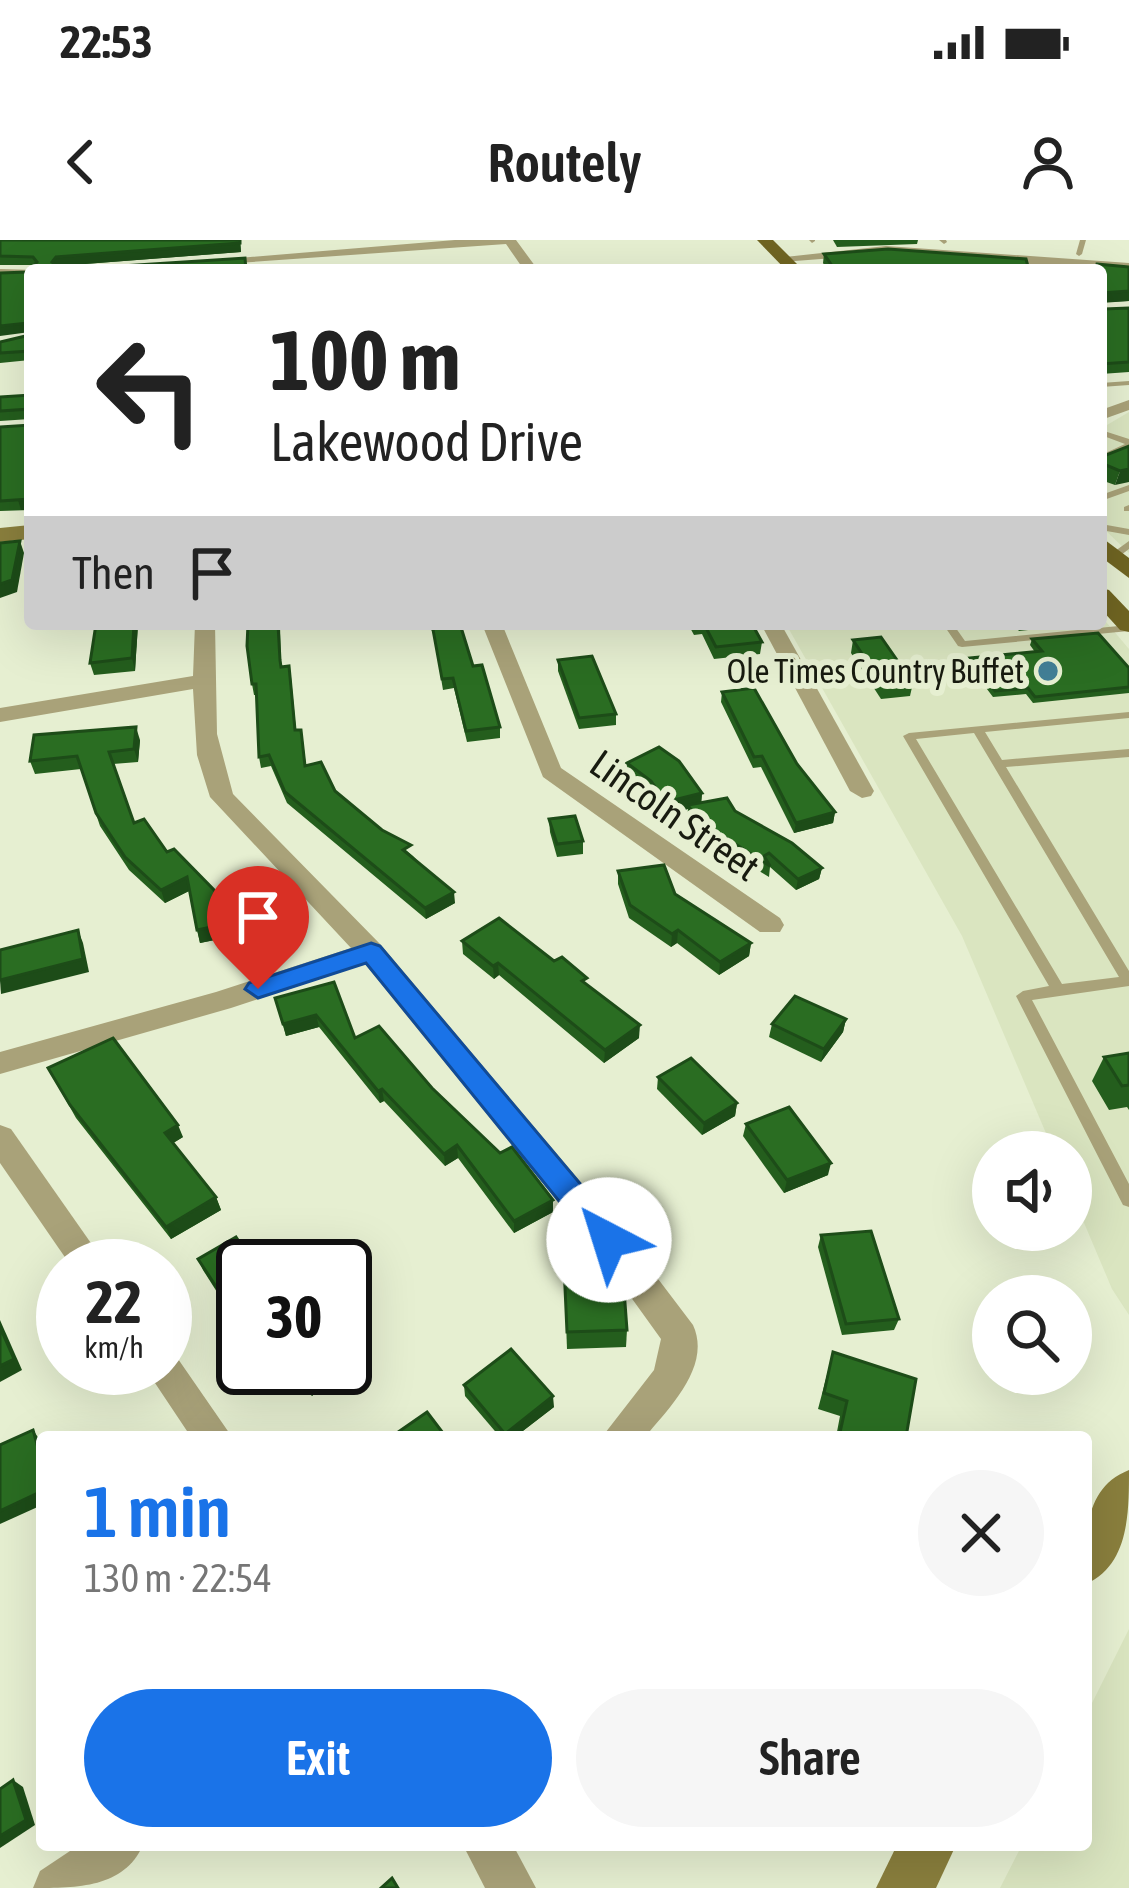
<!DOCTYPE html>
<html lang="en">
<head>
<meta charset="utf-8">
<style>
  body { margin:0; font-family:"Asap Condensed",sans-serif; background:#f6f6f6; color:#222; height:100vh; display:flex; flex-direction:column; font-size:45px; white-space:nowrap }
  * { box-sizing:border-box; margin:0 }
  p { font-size:39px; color:#767676 }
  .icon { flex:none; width:66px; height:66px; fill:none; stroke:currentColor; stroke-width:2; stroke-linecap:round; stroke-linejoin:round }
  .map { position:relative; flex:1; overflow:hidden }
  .details { position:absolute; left:36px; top:1191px; width:1056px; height:420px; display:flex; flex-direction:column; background:#fff; border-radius:12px; box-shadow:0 12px 48px #0002 }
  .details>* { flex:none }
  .hud { position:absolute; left:24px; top:24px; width:1083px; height:366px; border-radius:12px; box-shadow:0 12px 48px #0002; background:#fff; color:#222; overflow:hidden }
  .buttons { position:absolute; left:972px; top:891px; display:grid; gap:24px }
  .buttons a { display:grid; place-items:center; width:120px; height:120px; border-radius:50%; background:#fff; box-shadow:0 12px 48px #0002; font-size:60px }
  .speed { position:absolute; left:36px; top:999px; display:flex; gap:24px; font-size:60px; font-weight:700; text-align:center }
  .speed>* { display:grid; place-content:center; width:156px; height:156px; border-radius:50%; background:#fff; box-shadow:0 12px 48px #0002; line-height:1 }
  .speed small { font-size:30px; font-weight:400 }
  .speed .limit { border:6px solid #111; border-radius:18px; background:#fff; color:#111 }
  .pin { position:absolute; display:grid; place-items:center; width:102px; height:102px; color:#fff; margin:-123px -51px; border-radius:50% 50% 50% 0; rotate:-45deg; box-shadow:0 0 12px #0007 }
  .pin .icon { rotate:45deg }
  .me { position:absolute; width:132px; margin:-66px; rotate:320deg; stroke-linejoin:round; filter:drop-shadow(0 0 9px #0008) }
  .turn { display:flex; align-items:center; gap:42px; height:252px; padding:0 48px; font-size:54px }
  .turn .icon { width:156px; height:156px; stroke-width:2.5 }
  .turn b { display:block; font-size:84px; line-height:102px }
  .then { display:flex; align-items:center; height:114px; padding:0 48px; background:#0003; gap:24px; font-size:45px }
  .round { display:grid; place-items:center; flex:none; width:126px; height:126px; border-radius:63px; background:#f6f6f6 }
  .summary { display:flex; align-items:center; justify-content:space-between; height:204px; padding:0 48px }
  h1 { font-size:72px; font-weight:600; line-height:90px; color:#1a73e8 }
  .button { display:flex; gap:24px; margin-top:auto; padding:24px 48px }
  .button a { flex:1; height:138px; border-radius:72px; background:#1a73e8; color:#fff; font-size:48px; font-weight:600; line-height:138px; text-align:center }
  .button a+a { background:#f6f6f6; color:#222 }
  .status { display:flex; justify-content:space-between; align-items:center; height:84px; padding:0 60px; background:#fff; direction:ltr }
  .status svg { height:33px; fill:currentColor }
  header { display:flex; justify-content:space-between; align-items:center; height:156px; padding:0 48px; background:#fff; font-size:54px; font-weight:600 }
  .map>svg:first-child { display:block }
</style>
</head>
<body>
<div class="status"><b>22:53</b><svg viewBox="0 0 49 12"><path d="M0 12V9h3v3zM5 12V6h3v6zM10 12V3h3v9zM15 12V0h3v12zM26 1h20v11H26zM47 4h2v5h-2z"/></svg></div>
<header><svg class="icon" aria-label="back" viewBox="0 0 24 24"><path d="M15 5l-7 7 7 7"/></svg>Routely<svg class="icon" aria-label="person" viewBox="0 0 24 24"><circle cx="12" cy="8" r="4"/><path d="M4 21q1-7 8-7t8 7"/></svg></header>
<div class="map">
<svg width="1129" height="1648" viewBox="0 0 1129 1648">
  <rect width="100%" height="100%" fill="#e6efd1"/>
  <g fill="#dae5c0">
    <polygon points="1129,172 1129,313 1101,286 1101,196 1107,185"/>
    <polygon points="1101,376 1129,409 1129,1075 1112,1049 1071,952 1071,912 1054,912 962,696 786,384 1101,384"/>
    <polygon points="1129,1389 1129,1648 1000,1648 1022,1605 1086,1605 1086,1475"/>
  </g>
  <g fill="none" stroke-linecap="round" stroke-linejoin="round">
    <g fill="#a9a279" fill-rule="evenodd">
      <polygon points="809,0 815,0 815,1 812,3"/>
      <polygon points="939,0 946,0 947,2 944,4"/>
      <polygon points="1080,0 1086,0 1082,14 1079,16 1076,14"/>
      <polygon points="638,28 667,28 670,30 635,30"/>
      <polygon points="1129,141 1129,145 1101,147 1101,143"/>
      <polygon points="1101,190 1129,199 1129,208 1101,221 1101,215 1125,204 1101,195"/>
      <polygon points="1129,245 1129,251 1101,261 1101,255"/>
      <polygon points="1129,265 1129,271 1124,271 1124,267"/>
      <polygon points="1101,284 1129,289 1129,295 1101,290"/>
      <polygon points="1129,301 1129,309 1117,318 1111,318 1111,314"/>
      <polygon points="943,384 953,384 965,401 1129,385 1129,391 962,407 958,406"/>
      <path d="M1129,472V478L985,492L1002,520L1129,509V517L1006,527L1129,731V746L1032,760L1129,944V967L1123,965L1016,756L1023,751L1049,746L903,496L909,493ZM974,493L1119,737L1062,744L916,499Z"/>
    </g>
    <g fill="#a9a279" fill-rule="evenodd">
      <polygon points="455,0 516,0 538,30 524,30 506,4 209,25 203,21"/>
      <polygon points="886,6 1129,23 1129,31 886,14 782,22 776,18"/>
      <polygon points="0,29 35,30 30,30 30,36 0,37"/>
      <polygon points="1129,160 1129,170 1101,180 1101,170"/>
      <path d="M195,384H215L217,494L233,554L381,705L621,990L693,1085C712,1126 669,1168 645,1197H602L654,1130L661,1099L597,1010L365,724L231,768L0,834V812L216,752L351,708L210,557L197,515L193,449L0,482V468L193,436Z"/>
      <polygon points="482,384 502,384 561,528 780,678 784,685 780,692 760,692 543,537"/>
      <polygon points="761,384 781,384 874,551 871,556 862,558 850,551"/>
      <polygon points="0,885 11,889 107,1026 71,1026 0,923"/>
      <polygon points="165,1112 176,1116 232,1197 191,1197 145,1128 165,1128"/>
      <path d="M79,1605H143C124,1648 77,1648 33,1648L40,1631Z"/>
      <polygon points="463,1605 513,1605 536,1648 485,1648"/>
    </g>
    <g fill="#8a7f3d" fill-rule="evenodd">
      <polygon points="30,285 30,299 0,302 0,288"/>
      <path d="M1129,1230C1129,1273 1129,1325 1086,1344C1086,1301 1081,1249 1129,1230Z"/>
      <polygon points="897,1605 956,1605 936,1648 876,1648"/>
    </g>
    <g fill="#706522" fill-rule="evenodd">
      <polygon points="757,0 773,0 803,30 786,30"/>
      <polygon points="1101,297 1129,318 1129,338 1101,317"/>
      <polygon points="1101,348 1109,350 1129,371 1129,392 1120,390 1101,369"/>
    </g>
  </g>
  <g fill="#245e1d">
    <polygon points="0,0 240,0 241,12 58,26 247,30 28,32 34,25 0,25"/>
    <polygon points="833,0 918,0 917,4 837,7"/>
    <polygon points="824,14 1029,30 827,30 823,23"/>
    <polygon points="1129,27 1129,61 1103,62 1104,69 1129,68 1129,132 1101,134 1101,30"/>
    <polygon points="30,95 30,120 0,123 0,102"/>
    <polygon points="30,155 30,179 0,181 0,157"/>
    <polygon points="30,185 30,270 0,271 0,187"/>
    <polygon points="1129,206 1115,245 1101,240 1101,217"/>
    <polygon points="96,384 138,384 135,431 94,435 90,423"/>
    <polygon points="248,384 280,384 281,427 291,437 296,490 303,501 306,526 413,616 455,663 426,679 287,563 271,526 261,528 259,517 256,455 254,455 252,444"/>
    <polygon points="429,384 460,384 473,426 500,487 500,498 467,502 454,448 443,450 434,396"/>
    <polygon points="688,384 752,384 762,402 760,414 714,419 702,394 694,395"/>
    <polygon points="1013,384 1083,384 1019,391"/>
    <polygon points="1032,399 1129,428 1129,453 1033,463 1026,454 993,457 968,424 970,418 1035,412 1030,405"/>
    <polygon points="853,400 913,443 910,456 881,459 851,413"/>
    <polygon points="558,420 616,474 616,485 579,489 558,431"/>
    <polygon points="722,452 797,524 835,572 833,583 794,593 761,527 753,528 721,462"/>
    <polygon points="140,500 138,522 113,524 134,583 222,658 258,651 268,689 200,703 189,651 165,663 129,630 100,586 81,529 35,534 30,521"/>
    <polygon points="627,523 702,553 701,563 735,571 822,628 819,639 796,650 770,627 769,637 709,600 702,601 687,577 688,569 665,574 650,554 626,536"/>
    <polygon points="549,579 583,601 583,614 557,617 550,592"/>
    <polygon points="618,631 675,654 751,703 749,716 719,735 677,703 671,707 629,678 618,644"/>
    <polygon points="462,701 639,798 604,823 499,735 494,739 463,714"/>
    <polygon points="334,742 355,798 432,848 500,913 553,960 553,972 514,993 458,918 445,926 384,861 380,863 319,787 286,796 275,758"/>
    <polygon points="846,779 843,792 821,822 769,797 772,784"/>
    <polygon points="1129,813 1129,870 1127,867 1109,870 1092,841 1104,817"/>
    <polygon points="48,828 183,897 173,903 216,957 221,970 171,999 76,878"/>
    <polygon points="658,837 737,863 735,876 702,895 657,849"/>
    <polygon points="746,884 828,935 784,953 743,896"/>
    <polygon points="821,995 899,1079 894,1090 842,1095 818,1007"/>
    <polygon points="236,997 236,1082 203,1030 198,1019"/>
    <polygon points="563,1003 627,1090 626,1107 567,1109"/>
    <polygon points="833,1112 906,1197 836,1197 840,1176 818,1169"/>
    <polygon points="281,1128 341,1128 312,1156"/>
    <polygon points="464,1145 554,1167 515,1197 500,1197 465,1156"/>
  </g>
  <g fill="#1d4c18">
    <polygon points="240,0 241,12 59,26 54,30 52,22 56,17"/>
    <polygon points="1129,51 1129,61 1101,63 1101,53"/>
    <polygon points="27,83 30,92 0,96 0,86"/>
    <polygon points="1129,229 1129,242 1115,245 1120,231"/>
    <polygon points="30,259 30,270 21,270 18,260"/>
    <polygon points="20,301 24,313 17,352 0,358 0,344"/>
    <polygon points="134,384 138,384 135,431 132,418"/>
    <polygon points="136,487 140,500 138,522 134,509"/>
    <polygon points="702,553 701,566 688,565 688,569 665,574 666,562"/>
    <polygon points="835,572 833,583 794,593 796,583"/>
    <polygon points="710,588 709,600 702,601 703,590"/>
    <polygon points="822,628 819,639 796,650 798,639"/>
    <polygon points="187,637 191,650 165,663 161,650"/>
    <polygon points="454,652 455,663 426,679 425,668"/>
    <polygon points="264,676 268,689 200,703 197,690"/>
    <polygon points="78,690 83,703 89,732 1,754 0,740"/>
    <polygon points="678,690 677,703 671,707 672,694"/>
    <polygon points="751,703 749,716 719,735 720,722"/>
    <polygon points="498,723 499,735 494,739 493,726"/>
    <polygon points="316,775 319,787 286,796 283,784"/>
    <polygon points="846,779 843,792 821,822 824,809"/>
    <polygon points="640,785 639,798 604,823 605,810"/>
    <polygon points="382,849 384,861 380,863 378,851"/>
    <polygon points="737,863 735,876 702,895 704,883"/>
    <polygon points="178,885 183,897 170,905 165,893"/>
    <polygon points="457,905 458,918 445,926 444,914"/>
    <polygon points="831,923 828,935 784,953 787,940"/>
    <polygon points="216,957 221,970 171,999 166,987"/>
    <polygon points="553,960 553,972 514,993 514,981"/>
    <polygon points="243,1064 243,1078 236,1082 232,1071"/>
    <polygon points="0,1080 22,1130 0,1142"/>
    <polygon points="326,1128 341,1128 312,1156 309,1145"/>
    <polygon points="553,1156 554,1167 515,1197 506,1197 505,1194"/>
    <polygon points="33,1190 42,1203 42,1222"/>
    <polygon points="42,1251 42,1265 0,1284 0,1271"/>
    <polygon points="13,1540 23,1547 35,1585 0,1608 0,1596"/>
  </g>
  <g fill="#2a6d22" stroke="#1d4c18" stroke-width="3">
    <polygon points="0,0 240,0 240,3 56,17 52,22 57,26 121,26 245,18 246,30 30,30 30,90 27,83 0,86 0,33 28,32 37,22 33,17 0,16"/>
    <polygon points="888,9 1026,19 1029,30 835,30 824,14"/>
    <polygon points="1097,24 1129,27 1129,51 1101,53 1101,30 1096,30"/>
    <polygon points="1101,55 1104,69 1129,68 1129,122 1101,124"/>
    <polygon points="30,95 30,111 0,113 0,102"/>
    <polygon points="30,155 30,169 0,171 0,157"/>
    <polygon points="30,185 30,259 0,261 0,187"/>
    <polygon points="1129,206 1129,229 1120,231 1101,223 1101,217"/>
    <polygon points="20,301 12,340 0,344 0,303"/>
    <polygon points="96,384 134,384 132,418 90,423"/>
    <polygon points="248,384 278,384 280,420 281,427 289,426 295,490 301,490 305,526 321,522 335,551 382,590 411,605 403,610 454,652 425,668 285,552 269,515 259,517 256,444 252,444 247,406"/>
    <polygon points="432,384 460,384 473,426 482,425 500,487 466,491 453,438 442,439"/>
    <polygon points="704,384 752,384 762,402 716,407"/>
    <polygon points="1098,393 1129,428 1129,447 1035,457 1028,448 995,451 970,418 1042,411 1032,399"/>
    <polygon points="881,397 913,443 884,447 853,400"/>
    <polygon points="592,416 616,474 579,478 558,420"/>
    <polygon points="754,448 797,524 835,572 796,583 762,516 754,517 722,452"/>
    <polygon points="136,487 134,509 109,512 134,583 144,579 167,612 174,609 222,658 258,651 264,676 197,690 187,637 161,650 125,617 96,573 77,516 30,521 34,495"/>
    <polygon points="659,507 679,521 702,553 666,562 651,541 627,523"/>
    <polygon points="727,558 735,571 792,603 822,628 798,639 769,613 764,616 770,626 710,588 703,590 688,565"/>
    <polygon points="575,576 583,601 557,604 549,579"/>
    <polygon points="664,625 675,654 751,703 720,722 678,690 672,694 630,665 618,631"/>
    <polygon points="499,678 554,721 562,717 587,738 582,741 640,785 605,810 498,723 493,726 462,701"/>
    <polygon points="78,690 83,719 0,740 0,710"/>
    <polygon points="334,742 355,798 379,786 432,848 500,913 512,907 553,960 514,981 457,905 444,914 382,849 378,851 316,775 283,784 275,758"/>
    <polygon points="795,756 846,779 824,809 772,784"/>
    <polygon points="113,798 178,885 165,893 216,957 166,987 70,865 48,828"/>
    <polygon points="1129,813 1129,845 1122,846 1104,817"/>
    <polygon points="691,818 737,863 704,883 658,837"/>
    <polygon points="789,867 831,923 787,940 746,884"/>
    <polygon points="871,991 899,1079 846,1084 821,995"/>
    <polygon points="236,997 255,1026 243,1026 243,1064 232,1071 198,1019"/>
    <polygon points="598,1002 623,1036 627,1090 567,1092 563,1003"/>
    <polygon points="0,1087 14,1119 0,1126"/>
    <polygon points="511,1109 553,1156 505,1194 464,1145"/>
    <polygon points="833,1112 916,1139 906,1197 839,1197 847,1161 824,1153"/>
    <polygon points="290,1128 326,1128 309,1145"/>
    <polygon points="427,1172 446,1197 391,1197"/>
    <polygon points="33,1190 42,1222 42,1251 0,1271 0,1205"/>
    <polygon points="13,1540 26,1580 0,1596 0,1549"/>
    <polygon points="392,1638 398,1648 381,1648"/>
  </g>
  <polygon fill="#1a73e8" stroke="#114b97" stroke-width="3" points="371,703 380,706 620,991 624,1000 620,1009 609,1013 598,1009 366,723 258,758 245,749 249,743"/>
  <circle fill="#427f96" stroke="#e6efd1" stroke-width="4.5" cx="1048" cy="431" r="12"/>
  <g text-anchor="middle" stroke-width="12" stroke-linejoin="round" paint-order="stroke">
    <g font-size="33" fill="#181b10" stroke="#e6efd1" text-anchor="end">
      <text x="1024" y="443">Ole Times Country Buffet</text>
    </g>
    <g font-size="39" fill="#181b10" stroke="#e6efd1">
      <text transform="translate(675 575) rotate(35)" y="14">Lincoln Street</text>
    </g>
  </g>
</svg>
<div class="buttons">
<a><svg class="icon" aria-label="sound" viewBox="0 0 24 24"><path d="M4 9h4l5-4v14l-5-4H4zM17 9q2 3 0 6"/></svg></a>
<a><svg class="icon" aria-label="search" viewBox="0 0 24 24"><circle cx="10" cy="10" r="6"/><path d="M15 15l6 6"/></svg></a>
</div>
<div class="speed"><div>22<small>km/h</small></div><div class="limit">30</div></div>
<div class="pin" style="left:258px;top:749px;background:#d93025"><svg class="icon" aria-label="arrive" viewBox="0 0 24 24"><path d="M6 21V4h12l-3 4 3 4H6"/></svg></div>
<svg class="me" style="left:609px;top:1000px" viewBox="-20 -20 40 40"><circle r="19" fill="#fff"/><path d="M0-13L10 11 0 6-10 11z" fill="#1a73e8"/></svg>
<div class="hud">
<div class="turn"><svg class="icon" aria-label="left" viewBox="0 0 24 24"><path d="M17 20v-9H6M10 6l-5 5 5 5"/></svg><div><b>100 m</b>Lakewood Drive</div></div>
<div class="then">Then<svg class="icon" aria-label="arrive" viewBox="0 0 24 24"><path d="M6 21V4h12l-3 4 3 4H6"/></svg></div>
</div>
<section class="details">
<div class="summary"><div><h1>1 min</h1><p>130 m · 22:54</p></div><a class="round"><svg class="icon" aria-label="close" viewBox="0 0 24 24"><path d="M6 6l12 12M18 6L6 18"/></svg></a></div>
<div class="button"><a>Exit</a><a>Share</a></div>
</section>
</div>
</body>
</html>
